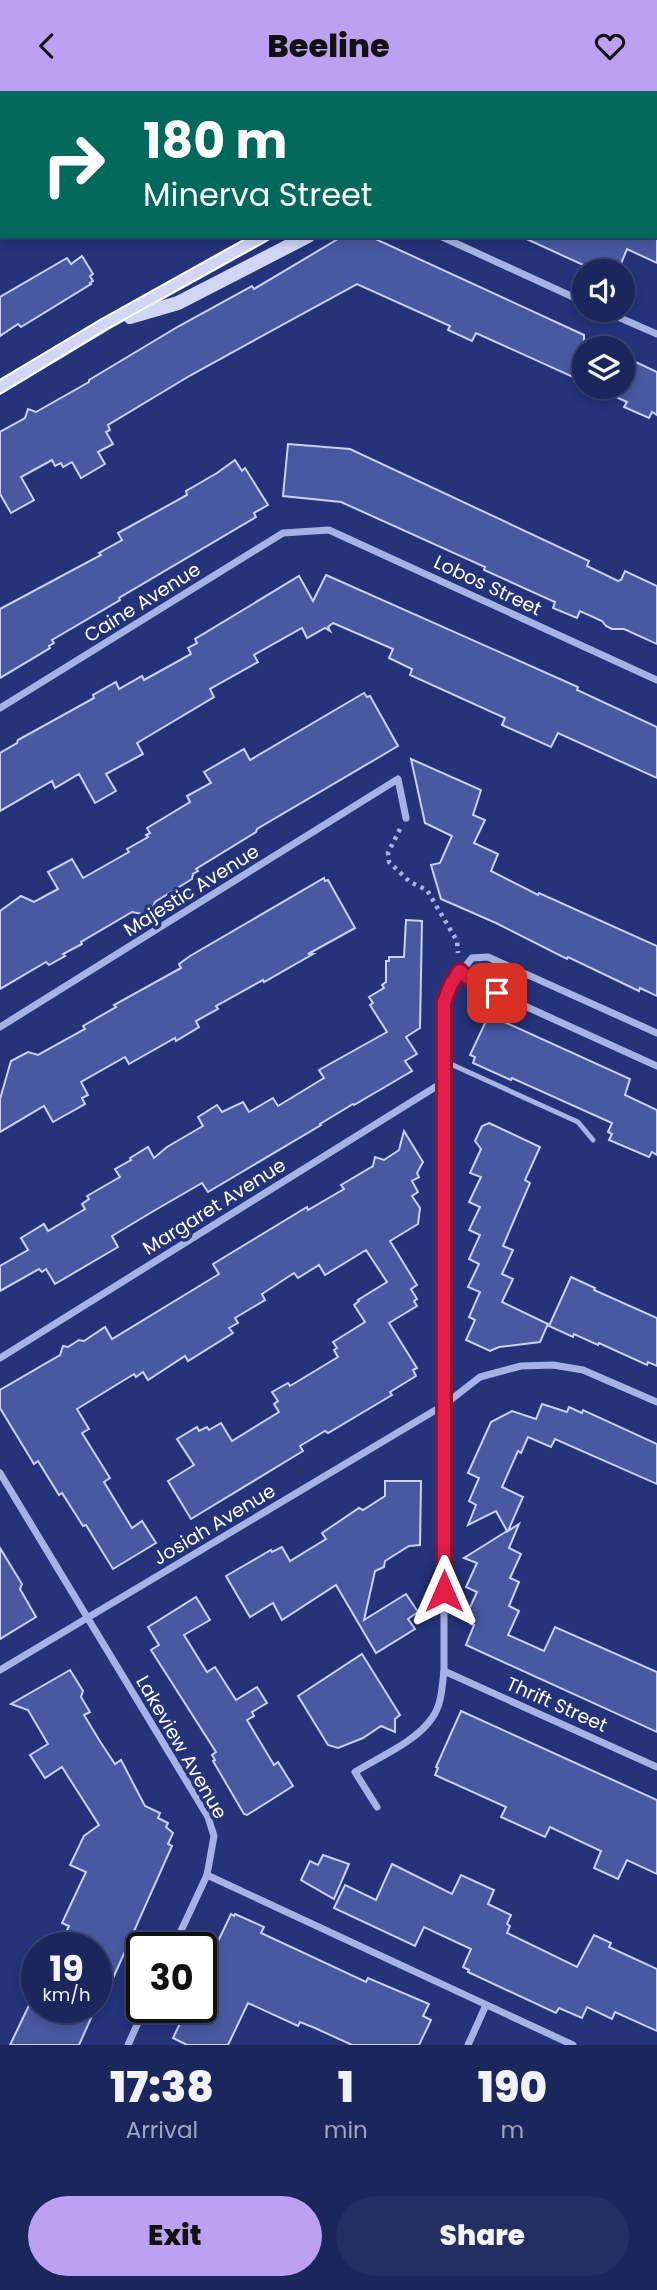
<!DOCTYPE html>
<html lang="en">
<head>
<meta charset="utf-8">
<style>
  body { margin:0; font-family:Poppins,sans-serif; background:#242e62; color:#f1f3f6; height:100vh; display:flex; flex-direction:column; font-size:26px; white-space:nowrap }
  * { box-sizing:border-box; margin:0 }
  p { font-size:23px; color:#a0a5bb }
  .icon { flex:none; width:38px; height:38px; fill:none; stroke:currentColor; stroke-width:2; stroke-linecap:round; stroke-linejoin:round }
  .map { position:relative; height:1954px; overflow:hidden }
  .sheet { display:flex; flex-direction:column; background:#1b265c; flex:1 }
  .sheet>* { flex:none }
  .hud { position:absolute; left:0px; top:0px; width:658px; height:147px; box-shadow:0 4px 10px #0003,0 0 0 2px #394372; background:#00695c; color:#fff; overflow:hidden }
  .tools { position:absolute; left:572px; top:168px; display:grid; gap:14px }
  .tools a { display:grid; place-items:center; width:63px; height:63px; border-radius:50%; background:#1b265c; box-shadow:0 4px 10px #0003,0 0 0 2px #394372; font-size:35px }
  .speed { position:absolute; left:21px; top:1841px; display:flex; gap:14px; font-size:35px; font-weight:700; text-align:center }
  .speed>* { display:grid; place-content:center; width:91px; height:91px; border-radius:50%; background:#1b265c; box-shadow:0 4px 10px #0003,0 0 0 2px #394372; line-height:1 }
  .speed small { font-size:18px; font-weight:400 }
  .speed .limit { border:4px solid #111; border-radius:10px; background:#fff; color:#111 }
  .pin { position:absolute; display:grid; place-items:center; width:60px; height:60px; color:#fff; margin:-30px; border-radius:14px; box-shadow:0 4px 10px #0006 }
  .me { position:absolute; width:77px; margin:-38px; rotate:0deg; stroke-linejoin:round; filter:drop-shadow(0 0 5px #0008) }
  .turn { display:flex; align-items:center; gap:24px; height:147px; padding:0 28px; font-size:32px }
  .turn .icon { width:91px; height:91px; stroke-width:2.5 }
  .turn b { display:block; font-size:49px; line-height:60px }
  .eta { display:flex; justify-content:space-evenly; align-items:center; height:119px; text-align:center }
  .eta b { font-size:42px; font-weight:800; line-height:49px }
  .primary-button { display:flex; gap:14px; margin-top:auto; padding:14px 28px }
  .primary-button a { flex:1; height:80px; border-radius:42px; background:#bca0f2; color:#111; font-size:28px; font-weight:800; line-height:80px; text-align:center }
  .primary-button a+a { background:#242e62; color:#f1f3f6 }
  header { display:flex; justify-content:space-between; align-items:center; height:91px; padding:0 28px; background:#bca0f2; color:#111; font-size:32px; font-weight:800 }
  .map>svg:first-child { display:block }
</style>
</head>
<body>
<header><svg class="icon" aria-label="back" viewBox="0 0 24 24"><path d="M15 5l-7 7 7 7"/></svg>Beeline<svg class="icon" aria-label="heart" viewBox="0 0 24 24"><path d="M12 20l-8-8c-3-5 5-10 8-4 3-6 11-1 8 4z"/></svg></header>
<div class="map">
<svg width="657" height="1954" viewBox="0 0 657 1954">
  <rect width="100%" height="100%" fill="#24337a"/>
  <g fill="#4858a1" stroke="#c9d1f4" stroke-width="2">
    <polygon points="343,145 369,145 584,244 584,291 476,242 472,250 448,239 450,235 357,193 191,284 108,334 110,339 106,341 113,353 98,361 105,373 81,387 72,371 63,376 61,372 55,375 52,369 21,386 34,409 11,422 0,403 0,341 25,327 28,318 36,321 89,291 89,289 179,235 252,195 254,198"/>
    <polygon points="520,145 657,145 657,172 627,158 618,180 596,169 592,178"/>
    <polygon points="82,165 93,183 90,185 93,190 90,192 91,193 21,236 18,233 0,245 0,206 67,167 71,173"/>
    <polygon points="623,265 657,281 657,324 652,321 649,327 624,316 627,311 594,296 623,296"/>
    <polygon points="288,353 350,358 589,470 587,475 618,490 621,489 625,480 657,495 657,553 624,538 612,538 606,535 602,530 580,520 577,527 553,517 555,511 484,479 485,476 341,411 283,405"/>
    <polygon points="235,369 242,380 245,377 268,414 254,422 256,426 119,507 120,509 52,549 54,552 49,555 50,557 0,587 0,518 101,464 99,462 122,449 118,442 187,404 186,400 217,382"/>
    <polygon points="326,484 578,596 577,599 657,636 657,687 558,642 551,656 502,634 505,627 410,584 412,578 389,567 393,558 333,532 328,536 330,540 325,537 307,547 302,537 254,564 258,571 210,598 214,606 137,652 143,663 106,683 116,700 95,712 79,683 55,697 52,690 0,720 0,662 17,652 18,649 94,607 93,604 116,591 119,598 142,585 144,589 191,563 188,557 197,552 195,548 299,485 313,510"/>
    <polygon points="364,602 367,606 370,605 398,655 257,738 256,741 196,778 198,780 193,783 192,788 155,811 153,816 142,823 132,821 81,851 82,853 63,863 65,865 49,874 46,871 0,898 0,820 21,805 34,811 58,798 48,781 72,768 83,787 129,761 127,758 148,746 146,744 150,742 147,737 190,711 187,705 211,692 204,681 244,658 250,669"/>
    <polygon points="411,668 481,699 473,724 485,729 474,752 498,763 491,780 538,804 539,802 657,855 657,905 640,897 639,900 568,866 567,868 496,832 441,808 431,774 440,772 452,745 425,732"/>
    <polygon points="324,787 325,790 328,789 355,837 308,863 313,863 264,891 263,889 216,915 218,918 196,930 199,936 176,950 175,947 129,973 125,966 81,991 88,1004 82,1007 85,1013 53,1031 44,1015 0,1041 0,1008 11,970 28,961 38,964 85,938 83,935 116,916 114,914 181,877 179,873 190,865"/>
    <polygon points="406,829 422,830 420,937 406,946 417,963 405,970 412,980 354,1014 353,1013 320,1033 321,1034 208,1101 202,1092 157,1118 112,1145 118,1156 55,1193 46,1178 42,1181 39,1178 0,1200 0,1175 28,1159 21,1147 44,1133 48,1140 85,1118 82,1113 89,1108 87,1105 120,1086 115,1078 131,1069 130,1067 148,1056 154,1067 167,1056 203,1035 198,1026 217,1014 222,1021 243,1011 249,1021 273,1007 278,1015 324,987 319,979 387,941 370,914 373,912 369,906 384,897 382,894 386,891 386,870 389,870 389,866 404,866"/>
    <polygon points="491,925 630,988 625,1004 657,1019 657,1064 652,1061 649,1066 609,1049 612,1043 608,1041 612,1032 512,987 511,989 473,972 475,966 470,964 487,928 489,929"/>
    <polygon points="489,1032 540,1056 525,1089 530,1092 503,1155 513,1159 502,1183 513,1188 502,1211 548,1233 540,1251 499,1256 490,1260 466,1249 475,1229 469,1226 480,1201 468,1196 479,1173 469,1168 480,1144 469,1139 480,1116 469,1111 481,1086 470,1082 481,1058 475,1050 482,1035"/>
    <polygon points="404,1040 423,1071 417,1082 419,1086 412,1090 418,1101 412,1105 420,1117 418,1133 390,1150 417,1194 411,1198 417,1208 414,1210 417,1215 389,1232 417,1277 413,1279 416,1285 390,1301 392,1304 328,1342 325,1340 300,1355 303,1360 191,1428 168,1390 194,1374 177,1348 197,1336 199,1340 207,1336 209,1339 221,1332 232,1350 279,1321 274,1313 278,1310 272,1301 288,1292 290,1295 338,1266 334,1259 337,1257 333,1251 365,1231 354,1214 359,1210 358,1209 387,1191 366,1159 325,1184 319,1174 298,1187 294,1182 262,1203 265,1209 235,1227 238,1232 229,1237 233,1242 188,1270 185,1265 148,1289 143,1281 136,1286 134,1283 77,1318 89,1338 82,1342 110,1387 104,1391 132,1437 142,1430 156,1452 113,1478 86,1434 83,1435 62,1402 59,1404 38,1370 34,1373 0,1317 0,1299 60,1264 63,1255 68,1256 79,1249 84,1250 105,1236 112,1248 219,1183 213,1173 307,1116 308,1119 344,1098 341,1094 373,1075 375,1066 384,1069 399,1059"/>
    <polygon points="571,1186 595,1197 594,1199 657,1227 657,1275 648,1271 647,1274 599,1252 598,1254 574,1243 573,1246 549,1235"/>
    <polygon points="542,1313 567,1321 569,1316 582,1322 583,1319 657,1353 657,1393 555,1348 551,1356 528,1346 521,1362 518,1360 502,1396 523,1406 508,1440 519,1433 509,1457 521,1463 510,1487 519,1491 509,1515 519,1520 508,1544 544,1560 555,1536 657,1581 657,1641 466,1554 474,1534 471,1533 473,1528 466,1525 477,1501 466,1496 477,1472 464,1467 507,1440 496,1420 468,1434 476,1414 469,1410 479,1387 468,1382 491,1331 512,1320 536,1328"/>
    <polygon points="385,1390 421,1390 420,1454 409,1455 385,1470 384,1476 375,1480 364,1529 406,1503 418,1521 408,1528 415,1538 376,1562 336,1494 282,1529 273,1512 250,1526 226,1485 271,1459 272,1461 282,1456 290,1470 326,1448 322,1442 359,1417 363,1419 385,1405"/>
    <polygon points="0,1457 22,1493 20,1498 36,1526 0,1548"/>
    <polygon points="196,1506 210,1529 184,1544 207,1581 215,1576 236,1609 257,1596 267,1612 252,1621 254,1625 247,1629 274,1674 278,1671 293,1695 247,1724 244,1723 213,1670 215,1669 212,1664 216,1661 151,1559 159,1554 148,1536"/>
    <polygon points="362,1563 400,1624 395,1628 395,1641 381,1635 363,1647 338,1657 328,1654 298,1605"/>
    <polygon points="70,1579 83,1600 81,1606 90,1621 84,1624 101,1652 115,1673 121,1669 145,1715 160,1722 158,1727 168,1732 166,1736 173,1742 168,1753 172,1755 110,1894 96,1888 96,1857 68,1857 71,1852 63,1848 69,1835 62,1832 86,1781 70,1774 84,1745 99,1734 62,1676 45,1687 30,1664 48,1653 28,1619 11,1613"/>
    <polygon points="461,1620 657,1709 657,1783 627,1769 618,1788 594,1777 601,1760 550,1736 545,1746 501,1726 506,1716 435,1684 438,1677 436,1676"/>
    <polygon points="323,1764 349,1773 334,1808 301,1789 310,1770 318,1774"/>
    <polygon points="392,1773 452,1803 461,1784 494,1799 488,1813 511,1824 507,1833 510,1835 507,1842 577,1876 594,1844 611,1852 609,1856 657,1878 657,1940 615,1921 612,1928 587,1916 582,1927 559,1917 556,1922 468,1881 469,1879 463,1876 471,1858 424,1836 415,1855 334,1817 345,1794 376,1809"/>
    <polygon points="231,1823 234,1825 235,1823 264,1836 261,1842 366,1891 368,1887 429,1913 423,1925 431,1929 419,1954 352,1954 315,1937 300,1931 298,1935 248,1912 228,1954 187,1954 173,1947 187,1918 190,1920 192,1916 201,1916 201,1886"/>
    <polygon points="32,1908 37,1910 37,1916 96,1916 79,1954 10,1954"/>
  </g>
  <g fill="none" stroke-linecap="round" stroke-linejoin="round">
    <g stroke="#a7b2e4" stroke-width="4.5" stroke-dasharray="3.5 5" stroke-linecap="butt">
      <polyline points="365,0 366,2"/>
      <polyline points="400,738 388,762 389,771 410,791 427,799 457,850 458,862"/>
    </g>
    <polyline stroke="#a7b2e4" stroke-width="5" points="444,970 578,1031 593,1049"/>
    <g stroke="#a7b2e4" stroke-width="7">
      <polyline points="440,145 584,211"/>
      <polyline points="602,219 657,243"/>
      <polyline points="0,617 283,442 329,439 657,589"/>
      <polyline points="460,880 474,892 657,975"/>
      <polyline points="0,936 398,688 406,727"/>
      <polyline points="0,1267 445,990"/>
      <polyline points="0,1382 208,1726 214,1745 207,1784 573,1954"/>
      <polyline points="0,1579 444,1314 480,1286 521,1275 553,1274 583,1279 657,1311"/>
      <polyline points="444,1580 657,1676"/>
      <path d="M377,1716L355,1681C379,1666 417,1650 432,1627C442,1614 442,1595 444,1580V911L451,893L472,867L488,866L657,942"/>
      <polyline points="173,1857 207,1784"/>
      <polyline points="128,1954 145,1916"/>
      <polyline points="468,1954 486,1914"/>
    </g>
    <g stroke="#d0d6f4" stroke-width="14">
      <polyline points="515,0 520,2"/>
      <polyline points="493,2 498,0"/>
      <polyline points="561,2 571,0"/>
      <polyline points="130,226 178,212 308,145"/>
      <polyline points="0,296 105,233 263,145"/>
    </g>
    <g stroke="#fff" stroke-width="21">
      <polyline points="175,2 180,0"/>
      <polyline points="0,72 2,71"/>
    </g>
    <g stroke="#fff" stroke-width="2">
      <polyline points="535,2 543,0"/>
      <polyline points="598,2 609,0"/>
      <polyline points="0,289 102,228 251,145"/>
      <polyline points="0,303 107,238 275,145"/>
    </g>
  </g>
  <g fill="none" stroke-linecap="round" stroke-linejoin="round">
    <defs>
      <polyline id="route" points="444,1500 444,911 451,893 460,880 474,892 497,902"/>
    </defs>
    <use href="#route" stroke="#92132f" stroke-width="18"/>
    <use href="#route" stroke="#e11d48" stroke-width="12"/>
  </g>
  <g text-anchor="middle" stroke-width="7" stroke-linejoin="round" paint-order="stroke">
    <g font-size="19" fill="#fff" stroke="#24337a">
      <text transform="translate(488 494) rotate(25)" y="7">Lobos Street</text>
      <text transform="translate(142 511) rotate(-32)" y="7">Caine Avenue</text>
      <text transform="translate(191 799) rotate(-32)" y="7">Majestic Avenue</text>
      <text transform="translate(214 1115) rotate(-32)" y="7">Margaret Avenue</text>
      <text transform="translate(214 1433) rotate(-31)" y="7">Josiah Avenue</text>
      <text transform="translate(557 1613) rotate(24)" y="7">Thrift Street</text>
      <text transform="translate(182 1656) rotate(60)" y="7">Lakeview Avenue</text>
    </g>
  </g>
</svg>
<div class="tools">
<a><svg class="icon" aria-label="sound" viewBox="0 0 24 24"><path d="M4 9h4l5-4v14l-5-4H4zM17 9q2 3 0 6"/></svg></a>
<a><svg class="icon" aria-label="layers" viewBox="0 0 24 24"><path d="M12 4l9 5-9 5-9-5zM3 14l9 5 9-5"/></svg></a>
</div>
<div class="speed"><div>19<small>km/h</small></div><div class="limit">30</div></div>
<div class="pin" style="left:497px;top:902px;background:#d93025"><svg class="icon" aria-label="arrive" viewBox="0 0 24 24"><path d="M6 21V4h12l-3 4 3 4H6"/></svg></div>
<svg class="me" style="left:444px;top:1500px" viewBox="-20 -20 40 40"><path d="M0-17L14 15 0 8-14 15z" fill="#e11d48" stroke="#fff" stroke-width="4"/></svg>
<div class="hud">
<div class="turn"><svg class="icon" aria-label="right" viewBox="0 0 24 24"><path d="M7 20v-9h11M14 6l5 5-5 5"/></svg><div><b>180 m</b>Minerva Street</div></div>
</div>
</div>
<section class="sheet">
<div class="eta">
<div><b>17:38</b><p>Arrival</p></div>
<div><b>1</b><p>min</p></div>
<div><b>190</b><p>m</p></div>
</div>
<div class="primary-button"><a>Exit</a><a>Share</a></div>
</section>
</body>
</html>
